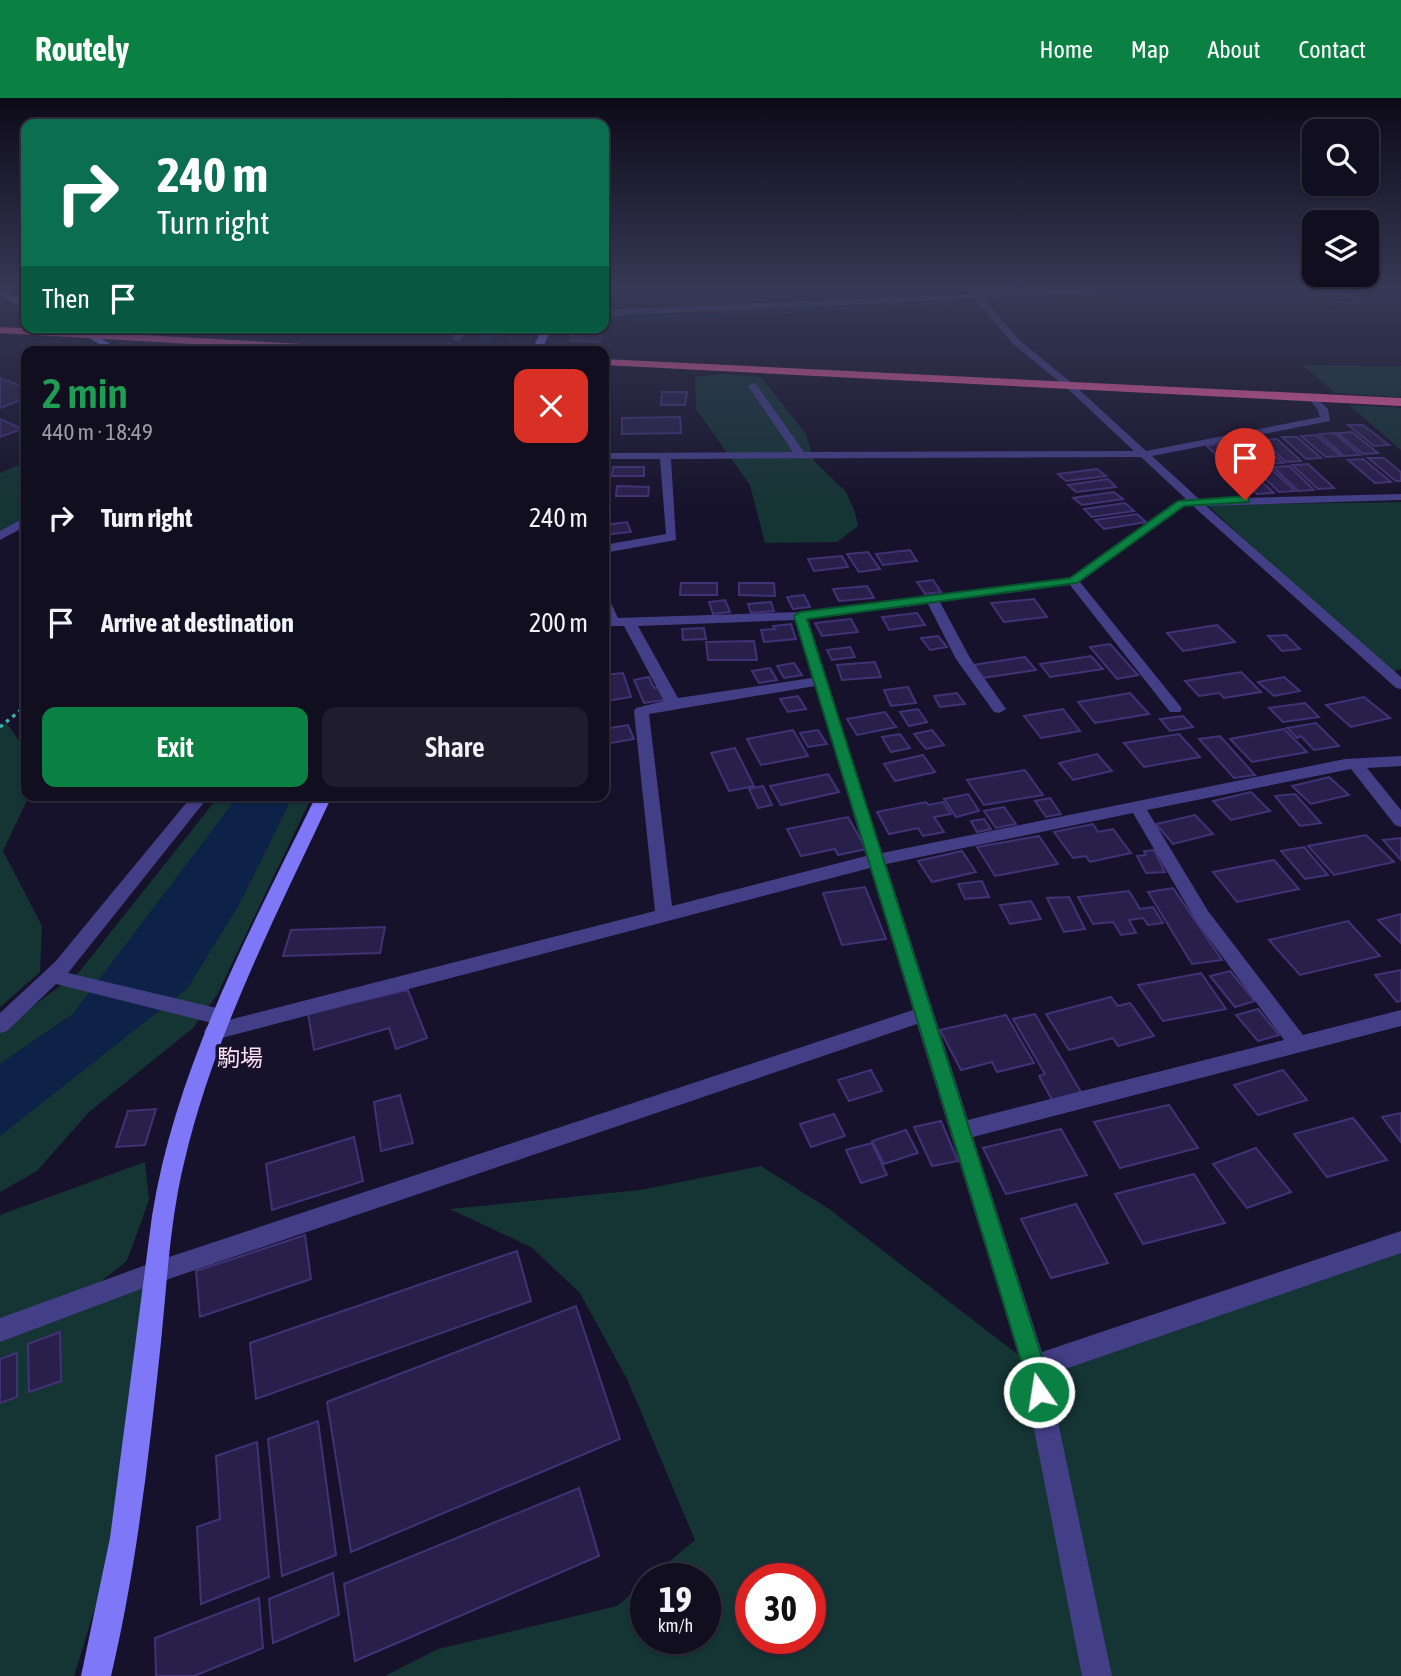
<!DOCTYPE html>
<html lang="en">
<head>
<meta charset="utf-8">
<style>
  body { margin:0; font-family:"Asap Condensed","Noto Sans JP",sans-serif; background:#1e1c2d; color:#f1f3f6; height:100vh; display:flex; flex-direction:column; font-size:26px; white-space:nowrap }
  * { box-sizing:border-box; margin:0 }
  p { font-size:23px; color:#9c9ca5 }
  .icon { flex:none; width:38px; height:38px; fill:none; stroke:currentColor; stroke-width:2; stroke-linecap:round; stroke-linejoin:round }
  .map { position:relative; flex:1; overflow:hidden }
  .drawer { position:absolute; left:21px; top:248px; width:588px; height:455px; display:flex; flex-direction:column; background:#110e20; border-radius:14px; box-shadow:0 2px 5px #0004,0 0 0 2px #302e3e }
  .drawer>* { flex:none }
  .top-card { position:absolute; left:21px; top:21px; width:588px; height:214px; border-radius:14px; box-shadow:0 2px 5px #0004,0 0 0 2px #302e3e; background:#0b6e4f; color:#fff; overflow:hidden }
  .controls { position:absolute; left:1302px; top:21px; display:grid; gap:14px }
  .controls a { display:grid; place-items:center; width:77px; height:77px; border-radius:14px; background:#110e20; box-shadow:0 2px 5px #0004,0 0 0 2px #302e3e; font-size:35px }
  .speed { position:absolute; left:630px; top:1465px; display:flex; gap:14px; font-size:35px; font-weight:700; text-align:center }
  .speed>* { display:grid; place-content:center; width:91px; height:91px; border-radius:50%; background:#110e20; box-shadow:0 2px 5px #0004,0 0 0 2px #302e3e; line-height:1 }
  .speed small { font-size:18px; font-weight:400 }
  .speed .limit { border:10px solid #d22; background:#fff; color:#111 }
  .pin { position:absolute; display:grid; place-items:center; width:60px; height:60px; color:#fff; margin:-72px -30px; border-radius:50% 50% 50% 0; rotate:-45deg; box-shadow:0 0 7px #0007 }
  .pin .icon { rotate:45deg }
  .me { position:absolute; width:77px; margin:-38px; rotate:347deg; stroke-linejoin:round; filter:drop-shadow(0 0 5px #0008) }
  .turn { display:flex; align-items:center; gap:24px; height:147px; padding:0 21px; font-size:32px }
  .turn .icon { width:91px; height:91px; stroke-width:2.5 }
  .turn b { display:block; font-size:49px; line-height:60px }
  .then { display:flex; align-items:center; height:66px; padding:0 21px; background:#0003; gap:14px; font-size:26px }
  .round { display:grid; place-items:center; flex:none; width:74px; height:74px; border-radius:14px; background:#1e1c2d }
  .overview { display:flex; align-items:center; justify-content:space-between; height:119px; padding:0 21px }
  h1 { font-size:42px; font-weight:600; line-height:52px; color:#1e9e55 }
  .button { display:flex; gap:14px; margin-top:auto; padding:14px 21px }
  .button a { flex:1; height:80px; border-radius:14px; background:#0b8043; color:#fff; font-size:28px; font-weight:600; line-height:80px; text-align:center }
  .button a+a { background:#1e1c2d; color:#f1f3f6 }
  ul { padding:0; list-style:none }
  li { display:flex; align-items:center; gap:21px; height:105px; padding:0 21px }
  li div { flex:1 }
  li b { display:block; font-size:26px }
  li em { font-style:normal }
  header { display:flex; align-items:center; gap:42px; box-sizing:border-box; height:98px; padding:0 35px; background:#0b8043; color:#fff }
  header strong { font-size:33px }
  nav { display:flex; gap:38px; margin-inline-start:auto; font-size:24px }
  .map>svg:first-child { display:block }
</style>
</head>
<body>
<header>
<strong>Routely</strong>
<nav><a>Home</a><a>Map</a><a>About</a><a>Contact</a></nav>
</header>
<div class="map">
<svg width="1401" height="1578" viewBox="0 0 1401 1578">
  <rect width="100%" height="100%" fill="#17122b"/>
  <g fill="#153434" fill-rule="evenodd">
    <polygon points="123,245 270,254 74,253"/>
    <polygon points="1302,267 1401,268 1401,299 1336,295"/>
    <polygon points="722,276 761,279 806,336 814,363 846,394 855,414 858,428 837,444 765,445 750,387 696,311 695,279"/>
    <polygon points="1348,307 1401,310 1401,352 1356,313"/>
    <polygon points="26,364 26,423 0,438 0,375"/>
    <polygon points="1401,404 1401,571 1388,575 1207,407"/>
    <polygon points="6,624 26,653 26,698 29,698 3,753 42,828 40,874 0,909 0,629"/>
    <polygon points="219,698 237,698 222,721 73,916 0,966 0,933 80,873"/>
    <polygon points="292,698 312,698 217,897 193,930 89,1014 37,1073 0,1094 0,1038 194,879"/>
    <polygon points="145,1064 149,1102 127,1163 99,1185 0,1222 0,1117"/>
    <path d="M761,1068L829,1111L1034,1269L1401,1144V1578H385L438,1551L617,1508L646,1484V1540H705V1480H650L695,1442L628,1283L580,1195L531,1149L450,1111L640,1092ZM751,1480H810V1540H751Z"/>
    <polygon points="157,1174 130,1397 74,1578 0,1578 0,1232"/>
  </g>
  <g fill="#0e2248">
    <polygon points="497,229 530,229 493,240 487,254 468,254 484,233"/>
    <polygon points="238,698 293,698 239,807 187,891 0,1038 0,966 73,916"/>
  </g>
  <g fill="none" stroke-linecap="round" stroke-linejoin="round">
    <g stroke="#0e2248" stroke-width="4.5">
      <polyline points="604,222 1253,191"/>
      <polyline points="502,254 517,229"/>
    </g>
  </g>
  <g fill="#291f4b" stroke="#413276" stroke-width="2">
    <polygon points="1347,191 1355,196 1315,198 1307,193"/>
    <polygon points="1365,191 1401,191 1401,194 1373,196"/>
    <polygon points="1359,199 1367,204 1326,206 1319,201"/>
    <polygon points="574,230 603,230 599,244 570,243"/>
    <polygon points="0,280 26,290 26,300 0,310"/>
    <polygon points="662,294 687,294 685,307 661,307"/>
    <polygon points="680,319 681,335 622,336 622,320"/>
    <polygon points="0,321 22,331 0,339"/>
    <polygon points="1348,327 1363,327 1389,347 1374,348"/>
    <polygon points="1352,334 1378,355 1363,356 1337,335"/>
    <polygon points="1334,335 1360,357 1344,358 1319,336"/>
    <polygon points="1316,337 1341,358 1326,359 1301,338"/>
    <polygon points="1282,339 1297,339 1321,360 1306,361"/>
    <polygon points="1277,341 1301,363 1286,364 1262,342"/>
    <polygon points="1259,343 1283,365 1267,366 1244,344"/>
    <polygon points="1226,345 1241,345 1264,366 1248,367"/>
    <polygon points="1221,346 1243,368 1228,369 1206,347"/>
    <polygon points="1368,360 1384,360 1401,374 1401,383 1396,383"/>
    <polygon points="1363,361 1391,384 1375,385 1348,362"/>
    <polygon points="1308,366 1334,390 1318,391 1292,367"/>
    <polygon points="1289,368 1314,392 1298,393 1273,369"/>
    <polygon points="613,369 644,369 644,378 612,378"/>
    <polygon points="1270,370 1295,393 1279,394 1255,371"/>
    <polygon points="1097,371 1106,378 1066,383 1058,376"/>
    <polygon points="1249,372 1274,395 1257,396 1234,373"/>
    <polygon points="1108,381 1116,389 1076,394 1068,387"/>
    <polygon points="617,388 649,389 648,398 616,398"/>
    <polygon points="1114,394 1123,401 1082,407 1073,400"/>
    <polygon points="1125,405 1134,413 1092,419 1084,411"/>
    <polygon points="1137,416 1146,424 1104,431 1095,422"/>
    <polygon points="627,424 631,434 604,437 604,427"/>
    <polygon points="910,452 917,463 883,467 876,456"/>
    <polygon points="868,454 880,471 859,474 847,456"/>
    <polygon points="842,458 848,469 814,473 808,461"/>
    <polygon points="933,482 941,494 925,496 917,484"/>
    <polygon points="681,485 717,485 717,497 680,497"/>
    <polygon points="739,485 774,485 775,498 739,497"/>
    <polygon points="867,488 874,500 839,503 833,491"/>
    <polygon points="804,497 810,509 793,511 787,499"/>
    <polygon points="1034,501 1047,519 1004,524 991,505"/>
    <polygon points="725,502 730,514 713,516 709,504"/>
    <polygon points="771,504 774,513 751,515 748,506"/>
    <polygon points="917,515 925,527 889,532 882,519"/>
    <polygon points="851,521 858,534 822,538 815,525"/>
    <polygon points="791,526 796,541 764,544 761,532 775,531 773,528"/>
    <polygon points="1217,527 1235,544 1183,553 1167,535"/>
    <polygon points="704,530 706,541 683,542 682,531"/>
    <polygon points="1286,537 1300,551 1282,553 1268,538"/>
    <polygon points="938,538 947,549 930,552 921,540"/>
    <polygon points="754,543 757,562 708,562 706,544"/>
    <polygon points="1110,546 1138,577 1117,581 1090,549"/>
    <polygon points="850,549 855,559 832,562 827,552"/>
    <polygon points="1091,558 1103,571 1050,579 1040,566"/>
    <polygon points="1025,559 1036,572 983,580 973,567"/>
    <polygon points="875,564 881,579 842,582 837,567"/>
    <polygon points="794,565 802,577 784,580 777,568"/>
    <polygon points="770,570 777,582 759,585 752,573"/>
    <polygon points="1241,574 1261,594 1224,600 1219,595 1199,598 1185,583"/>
    <polygon points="623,575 631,599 606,603 604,577"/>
    <polygon points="649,579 654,590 659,589 665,602 644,605 634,582"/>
    <polygon points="1284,579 1300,593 1274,598 1258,584"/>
    <polygon points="908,589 916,605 891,608 884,592"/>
    <polygon points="957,595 965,606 940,609 934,598"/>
    <polygon points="1130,595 1149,616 1095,625 1078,604"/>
    <polygon points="798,598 806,611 788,614 780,601"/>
    <polygon points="1364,599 1390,620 1351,629 1326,607"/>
    <polygon points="1305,605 1319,619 1283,624 1269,610"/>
    <polygon points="918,611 927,624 909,628 900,614"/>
    <polygon points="1063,611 1080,633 1041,640 1024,618"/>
    <polygon points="885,614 896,629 857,637 847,621"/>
    <polygon points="1183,618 1193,629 1170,633 1160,621"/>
    <polygon points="1316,625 1339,648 1314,652 1301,638 1297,640 1287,630"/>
    <polygon points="628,627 634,641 604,646 604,631"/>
    <polygon points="1284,631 1307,654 1252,664 1230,641"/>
    <polygon points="793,632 808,658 761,667 747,641"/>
    <polygon points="818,632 827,646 808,649 800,635"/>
    <polygon points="932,632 944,647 926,651 914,636"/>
    <polygon points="900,636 910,650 891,654 882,639"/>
    <polygon points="1179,636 1200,659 1144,669 1124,645"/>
    <polygon points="1220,638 1255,677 1234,680 1199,641"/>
    <polygon points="735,650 754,688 729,693 711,655"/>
    <polygon points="1097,656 1112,673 1073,682 1059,665"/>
    <polygon points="923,657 935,674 895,683 884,666"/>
    <polygon points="1025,672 1043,697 984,707 967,682"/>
    <polygon points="828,676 839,694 781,707 770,688"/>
    <polygon points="1329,679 1349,697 1311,706 1292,688"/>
    <polygon points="763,688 772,707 758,710 749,691"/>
    <polygon points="1251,694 1270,713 1231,722 1213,703"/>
    <polygon points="968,696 979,713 956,719 944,701"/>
    <polygon points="1295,696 1321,725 1300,728 1275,698"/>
    <polygon points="1050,700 1061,716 1046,719 1035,703"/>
    <polygon points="926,704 928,707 943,704 951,716 934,719 944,734 923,738 918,730 889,736 877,714"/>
    <polygon points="1004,709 1016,726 996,730 984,713"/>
    <polygon points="1195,717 1213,736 1173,746 1156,726"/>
    <polygon points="848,719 866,751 838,757 835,751 801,758 787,731"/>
    <polygon points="984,721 991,731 977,734 971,723"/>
    <polygon points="1093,726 1098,734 1113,731 1131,755 1090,764 1086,758 1073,760 1054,734"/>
    <polygon points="1366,737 1394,764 1334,777 1308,748"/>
    <polygon points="1039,738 1058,766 995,778 977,749"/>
    <polygon points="1401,740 1401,762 1383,742"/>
    <polygon points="1304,749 1328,777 1305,781 1281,753"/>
    <polygon points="1154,752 1165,774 1146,775 1137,758 1146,757 1144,753"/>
    <polygon points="962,753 976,774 932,784 918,763"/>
    <polygon points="1274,762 1299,791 1237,804 1213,774"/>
    <polygon points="982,783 989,799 965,801 958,786"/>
    <polygon points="865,789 886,841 842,847 823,795"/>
    <polygon points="1173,790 1222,862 1192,866 1148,794"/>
    <polygon points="1129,793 1140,811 1153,809 1163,825 1148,827 1143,820 1129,822 1136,835 1121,837 1113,824 1093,826 1078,799"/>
    <polygon points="1069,799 1085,831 1064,834 1047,800"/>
    <polygon points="1031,803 1041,821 1010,826 1000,807"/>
    <polygon points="1401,816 1401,845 1378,822"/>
    <polygon points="1348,823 1380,858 1300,877 1269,842"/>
    <polygon points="385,829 380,855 283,858 291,832"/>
    <polygon points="1401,872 1401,903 1397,904 1375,877"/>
    <polygon points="1230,873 1255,903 1235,909 1210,878"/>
    <polygon points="1201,875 1226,911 1163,923 1138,887"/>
    <polygon points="408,892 427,940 396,951 389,930 314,952 308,915"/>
    <polygon points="1111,899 1118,908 1130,905 1154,938 1118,948 1113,940 1069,952 1046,916"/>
    <polygon points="1258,911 1279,937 1258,943 1236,917"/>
    <polygon points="1035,916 1081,994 1052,1002 1039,978 1045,976 1013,921"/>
    <polygon points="1006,917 1034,965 997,974 992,964 961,972 940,932"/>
    <polygon points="871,972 882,993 849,1003 838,982"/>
    <polygon points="1283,972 1307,1002 1258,1017 1234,987"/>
    <polygon points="400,997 413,1045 381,1053 374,1004"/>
    <polygon points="1169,1007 1198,1050 1120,1070 1094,1024"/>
    <polygon points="156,1011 145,1047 116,1049 128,1013"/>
    <polygon points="1401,1015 1401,1044 1382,1019"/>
    <polygon points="834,1016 845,1038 811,1049 800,1026"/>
    <polygon points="1353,1020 1387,1062 1327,1079 1294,1036"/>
    <polygon points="941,1023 958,1063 932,1068 914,1029"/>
    <polygon points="1061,1031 1087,1077 1006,1096 983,1050"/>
    <polygon points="906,1032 918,1055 884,1066 872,1043"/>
    <polygon points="354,1039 363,1083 272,1112 266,1066"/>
    <polygon points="872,1045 887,1077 861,1085 846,1052"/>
    <polygon points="1256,1050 1291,1094 1247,1110 1213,1066"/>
    <polygon points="1194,1076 1225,1125 1143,1146 1115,1096"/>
    <polygon points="1076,1106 1108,1165 1051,1180 1021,1121"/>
    <polygon points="305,1137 311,1181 200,1219 196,1173"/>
    <polygon points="517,1153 531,1203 256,1301 250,1245"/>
    <polygon points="576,1208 620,1341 351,1454 327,1304"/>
    <polygon points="60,1234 61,1283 29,1294 28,1246"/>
    <polygon points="17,1255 17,1299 0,1305 0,1261"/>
    <polygon points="318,1323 336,1457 282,1478 268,1341"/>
    <polygon points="257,1344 269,1479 201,1506 197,1429 220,1421 216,1358"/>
    <polygon points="579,1390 599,1458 355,1563 344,1486"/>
    <polygon points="333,1475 339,1517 273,1545 269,1501"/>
    <polygon points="259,1500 263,1550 194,1578 156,1578 155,1540"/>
  </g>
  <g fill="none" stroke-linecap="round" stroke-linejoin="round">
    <polyline stroke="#35304b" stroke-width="10" stroke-dasharray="10 4.5" stroke-linecap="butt" points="447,254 456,240"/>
    <polyline stroke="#36b9b3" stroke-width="3.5" stroke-dasharray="3.5 4.5" stroke-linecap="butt" points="0,629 26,608"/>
    <g fill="#433f87" fill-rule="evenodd">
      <path d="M967,191H975L979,195L1131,191L1127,194L983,200L1019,242L1073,286L1146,353L1320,319L1318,312L1308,300L1313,297L1328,311L1330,323L1152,358L1199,401L1401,396V402L1206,408L1401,579V591L1396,590L1193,408H1184L1080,484L1180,608L1182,611L1180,614H1170L1070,487L940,504L970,560L1006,611L999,615L994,614L956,561L928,506L808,521L882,755L1345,661L1401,658V668L1367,670L1401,712V729L1395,727L1351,671L1147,712L1208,813L1303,937L1401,912V928L973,1039L1042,1254L1401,1133V1155L1048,1277L1112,1578H1082L1022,1269L917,926L157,1185L0,1244V1220L157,1163L913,912L870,770L214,942L207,940L204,934L207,928L216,926L56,886L7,933L0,935V915L55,864L192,698H209L68,875L221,911L228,913L229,922L655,813L634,613L636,610L664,603L624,528H604V500L609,501L618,520L800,514L1069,480L1177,403L1186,401L1141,359L671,361L676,442L604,455V447L666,436L660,361H604V355L793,354L748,288L753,285L756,286L804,354L1134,353L1067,290L1013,246L975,201L604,218V212L970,196ZM795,522L812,580L678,600L638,528ZM815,588L866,758L672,808L649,616ZM1133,715L1196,823L1284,942L968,1022L886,766Z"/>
      <polygon points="463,229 473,229 459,242 453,242 453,238"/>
      <polygon points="26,419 26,428 0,442 0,433"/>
    </g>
    <g fill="#7e78f9" fill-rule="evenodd">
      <polygon points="0,192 26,204 26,210 0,198"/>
      <polygon points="72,229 83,229 123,254 112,254"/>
      <polygon points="543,229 552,229 541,254 531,254"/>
      <path d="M316,698H332C276,818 214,936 184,1065C170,1123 167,1184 161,1244C149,1356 137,1468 111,1578H81L110,1440L152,1118C176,968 250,833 316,698Z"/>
    </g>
    <g fill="#f85da5" fill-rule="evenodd">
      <polygon points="0,229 393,251 398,254 329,254 0,235"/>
      <polygon points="604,261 1401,300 1401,308 604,267"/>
    </g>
  </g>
  <linearGradient id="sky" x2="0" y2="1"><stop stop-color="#0d0a18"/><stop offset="0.46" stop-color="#363955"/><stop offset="1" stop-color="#363955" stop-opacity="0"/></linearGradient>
  <rect width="1401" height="412" fill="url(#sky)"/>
  <polygon fill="#0b8043" stroke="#07532c" stroke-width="2" points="1245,398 1249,399 1249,404 1184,408 1077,485 807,521 1045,1269 1050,1294 1047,1302 1039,1305 1031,1302 1023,1269 794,518 800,514 1070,480 1178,403"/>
  <g text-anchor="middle" stroke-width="7" stroke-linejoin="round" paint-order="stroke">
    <g font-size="23" fill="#fedff2" stroke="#17122b">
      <text x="240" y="968">駒場</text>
    </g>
  </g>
</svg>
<div class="controls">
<a><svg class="icon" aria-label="search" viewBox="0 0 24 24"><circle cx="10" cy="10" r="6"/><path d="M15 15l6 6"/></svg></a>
<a><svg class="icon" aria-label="layers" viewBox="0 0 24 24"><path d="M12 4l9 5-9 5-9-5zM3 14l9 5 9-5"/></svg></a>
</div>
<div class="speed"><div>19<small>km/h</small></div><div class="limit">30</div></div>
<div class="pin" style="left:1245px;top:402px;background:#d93025"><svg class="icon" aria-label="arrive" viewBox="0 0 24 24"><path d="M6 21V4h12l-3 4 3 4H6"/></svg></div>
<svg class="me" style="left:1039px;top:1294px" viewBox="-20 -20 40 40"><circle r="17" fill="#0b8043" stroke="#fff" stroke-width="3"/><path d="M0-11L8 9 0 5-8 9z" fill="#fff"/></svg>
<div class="top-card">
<div class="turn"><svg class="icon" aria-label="right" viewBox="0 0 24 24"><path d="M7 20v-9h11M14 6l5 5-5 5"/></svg><div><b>240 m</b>Turn right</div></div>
<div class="then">Then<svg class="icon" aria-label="arrive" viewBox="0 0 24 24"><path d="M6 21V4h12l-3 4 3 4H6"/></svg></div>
</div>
<section class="drawer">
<div class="overview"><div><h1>2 min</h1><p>440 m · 18:49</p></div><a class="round" style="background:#d93025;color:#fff"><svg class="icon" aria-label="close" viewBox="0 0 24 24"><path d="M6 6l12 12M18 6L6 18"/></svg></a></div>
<ul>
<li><svg class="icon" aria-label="right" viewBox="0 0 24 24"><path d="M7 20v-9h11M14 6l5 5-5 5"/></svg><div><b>Turn right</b></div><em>240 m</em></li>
<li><svg class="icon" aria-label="arrive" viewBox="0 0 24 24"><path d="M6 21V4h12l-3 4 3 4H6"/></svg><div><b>Arrive at destination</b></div><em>200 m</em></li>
</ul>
<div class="button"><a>Exit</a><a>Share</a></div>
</section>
</div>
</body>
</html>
